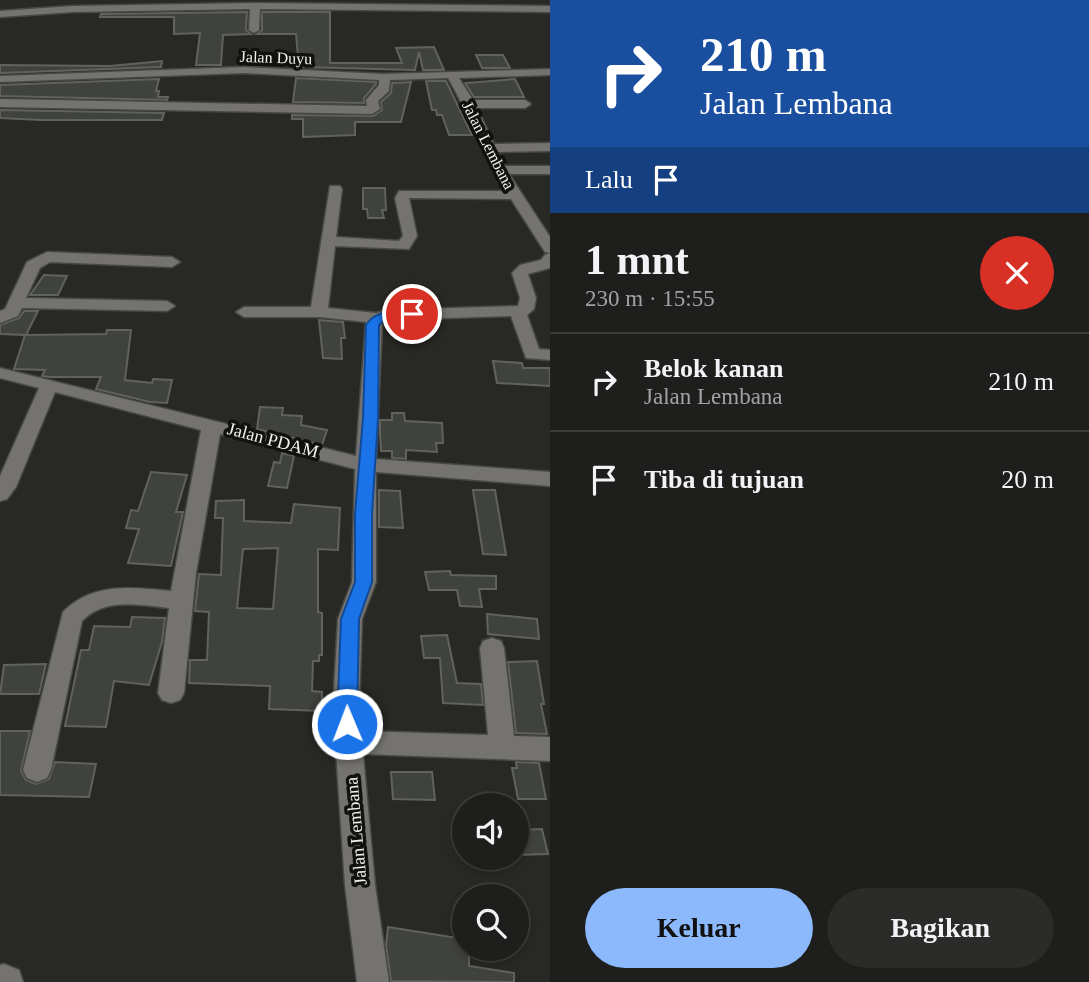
<!DOCTYPE html>
<html lang="id">
<head>
<meta charset="utf-8">
<style>
  body { margin:0; font-family:Georgia,serif; background:#2b2b29; color:#f1f3f6; height:100vh; display:flex; flex-direction:column; font-size:26px; white-space:nowrap }
  * { box-sizing:border-box; margin:0 }
  p { font-size:23px; color:#a1a2a3 }
  .icon { flex:none; width:38px; height:38px; fill:none; stroke:currentColor; stroke-width:2; stroke-linecap:round; stroke-linejoin:round }
  .map { position:relative; flex:1; overflow:hidden }
  .sheet { display:flex; flex-direction:column; background:#1e1e1c; width:539px }
  .sheet>* { flex:none }
  .top-card { background:#1a4fa0; color:#fff; overflow:hidden }
  .controls { position:absolute; left:452px; top:793px; display:grid; gap:14px }
  .controls a { display:grid; place-items:center; width:77px; height:77px; border-radius:50%; background:#1e1e1c; box-shadow:0 4px 10px #0003,0 0 0 2px #3c3c3b; font-size:35px }
  .pin { position:absolute; display:grid; place-items:center; width:60px; height:60px; color:#fff; margin:-30px; border:4px solid #fff; border-radius:50%; box-shadow:0 2px 7px #0007 }
  .me { position:absolute; width:77px; margin:-38px; rotate:359deg; stroke-linejoin:round; filter:drop-shadow(0 0 5px #0008) }
  .turn { display:flex; align-items:center; gap:24px; height:147px; padding:0 35px; font-size:32px }
  .turn .icon { width:91px; height:91px; stroke-width:2.5 }
  .turn b { display:block; font-size:49px; line-height:60px }
  .then { display:flex; align-items:center; height:66px; padding:0 35px; background:#0003; gap:14px; font-size:26px }
  .round { display:grid; place-items:center; flex:none; width:74px; height:74px; border-radius:37px; background:#2b2b29 }
  .headline { display:flex; align-items:center; justify-content:space-between; height:119px; padding:0 35px }
  h1 { font-size:42px; font-weight:800; line-height:52px }
  .primary-button { display:flex; gap:14px; margin-top:auto; padding:14px 35px }
  .primary-button a { flex:1; height:80px; border-radius:42px; background:#8cb9fc; color:#111; font-size:28px; font-weight:800; line-height:80px; text-align:center }
  .primary-button a+a { background:#2b2b29; color:#f1f3f6 }
  ul { padding:0; list-style:none }
  li { display:flex; align-items:center; gap:21px; height:98px; padding:0 35px; border-top:2px solid #3c3c3b }
  li div { flex:1 }
  li b { display:block; font-size:26px }
  li em { font-style:normal }
  main { display:flex; flex:1; min-height:0 }
  .map>svg:first-child { display:block }
</style>
</head>
<body>
<main>
<div class="map">
<svg width="550" height="982" viewBox="0 0 550 982">
  <rect width="100%" height="100%" fill="#282825"/>
  <g fill="#40423e" stroke="#60625e" stroke-width="2" fill-rule="evenodd">
    <polygon points="247,12 246,30 251,34 223,35 221,65 196,65 200,33 174,34 174,17 100,17 101,14"/>
    <polygon points="262,12 330,12 330,63 402,63 396,48 434,47 444,70 423,70 419,52 415,70 299,67 296,34 257,34 262,30"/>
    <polygon points="476,55 503,55 510,68 482,68"/>
    <polygon points="162,61 161,67 0,73 0,65 110,66"/>
    <polygon points="296,78 376,82 376,84 364,98 364,103 293,102"/>
    <polygon points="159,79 156,91 159,91 158,97 168,97 167,100 0,96 0,85"/>
    <polygon points="515,79 524,97 474,97 465,83"/>
    <polygon points="426,81 446,81 472,135 449,135 442,115 437,115 436,110 432,110"/>
    <polygon points="411,82 401,122 355,122 355,135 303,137 303,119 292,119 292,115 373,116 382,110 381,102 391,93 392,83"/>
    <polygon points="0,110 164,113 162,120 41,120 0,118"/>
    <polygon points="363,188 385,188 386,210 382,210 384,218 368,218 367,209 363,209"/>
    <polygon points="44,275 67,276 58,295 30,295"/>
    <polygon points="24,311 38,311 26,335 106,334 107,330 131,330 125,380 152,383 153,379 172,380 167,403 150,402 96,389 101,377 49,377 42,376 45,370 14,369 25,335 0,334 0,325 19,318"/>
    <polygon points="319,320 343,322 345,338 341,338 342,359 323,358"/>
    <polygon points="493,361 522,363 523,368 550,368 550,386 497,383"/>
    <polygon points="260,407 283,408 282,415 302,416 301,425 327,430 322,445 257,429"/>
    <polygon points="392,413 404,413 405,421 442,423 443,443 436,443 437,452 406,450 406,459 392,458 392,451 381,451 380,432 380,420 392,420"/>
    <polygon points="282,453 294,456 287,488 268,486 274,462 280,463"/>
    <polygon points="151,472 187,475 176,512 183,512 171,566 128,563 139,529 126,528 131,510 138,511"/>
    <polygon points="379,490 400,491 403,528 379,527"/>
    <polygon points="473,490 495,490 506,555 483,554"/>
    <path d="M244,500V521L291,523L294,504L340,508L338,550L318,549V612L322,613V655H319V661H313L312,691L322,692V711L269,709L270,686L189,683L190,660H207L209,612L195,611L199,574L221,575L223,518H215L216,501ZM278,548L273,609L237,608L243,549Z"/>
    <polygon points="450,571 451,575 496,576 496,589 479,589 482,607 460,606 457,590 429,590 425,572"/>
    <polygon points="487,614 537,619 539,639 488,634"/>
    <polygon points="132,617 165,618 162,642 149,685 114,681 106,727 65,726 81,650 89,650 94,626 130,627"/>
    <polygon points="447,635 457,683 481,684 483,705 443,703 440,658 424,658 421,636"/>
    <polygon points="537,661 544,704 541,704 547,734 516,733 508,662"/>
    <polygon points="46,664 39,694 0,694 4,665"/>
    <polygon points="0,731 30,731 21,771 26,780 36,784 49,779 55,762 96,764 89,797 0,795"/>
    <polygon points="516,762 539,763 546,799 518,799 512,768 517,768"/>
    <polygon points="391,772 432,772 435,800 393,799"/>
    <polygon points="542,829 548,854 516,855 516,830"/>
    <polygon points="388,927 464,939 464,948 469,948 469,966 514,973 514,982 391,981 386,945"/>
  </g>
  <g fill="none" stroke-linecap="round" stroke-linejoin="round">
    <defs>
      <g id="street">
        <polygon points="255,3 550,6 550,12 260,9 259,30 254,33 249,30 250,9 73,12 0,17 0,11 73,6"/>
        <path d="M243,67L383,74L550,69V75L459,78L473,100H525L531,104L525,108H477L494,144L550,143V151L497,152L504,166H550V174H509L550,237V268L528,274L536,298L534,309L527,315L539,349L550,350V360L526,358L511,316L388,320L382,323L376,459L550,472V486L376,472V582L362,619L359,707L361,731L488,735L480,648L483,641L492,638L501,641L504,648L514,736L550,737V761L363,754L375,885L389,982H357L345,885L333,707L338,619L352,582L355,469L220,434L196,573L184,693L180,700L171,703L162,700L158,693L169,608C139,605 105,597 82,621L51,770L47,778L37,782L27,778L23,770L63,612C92,582 133,587 171,591L201,430L55,392L16,487L7,499L0,501V476L39,388L0,378V368L356,456L366,322L319,317H244L236,312L244,307H311L330,186H340L342,189L336,237L399,241L403,236L395,198L399,191H506C484,155 470,116 448,78L390,80L389,91L378,101L380,109L372,114L0,107V99L367,106L366,100L379,85V80L243,73L0,82V76ZM409,198L511,199L545,252L550,253L545,255L541,260L520,265L512,273L520,298L518,306L386,310L376,313L328,308L335,246L409,249L417,236Z"/>
        <polygon points="47,252 172,257 180,262 172,267 50,262 40,268 26,298 167,301 175,306 167,311 22,308 18,316 0,323 0,311 5,309 27,262"/>
        <polygon points="4,964 19,970 23,982 0,982 0,965"/>
      </g>
    </defs>
    <use href="#street" stroke="#474744" stroke-width="3"/>
    <use href="#street" fill="#74736f" fill-rule="evenodd"/>
  </g>
  <path fill="#1a73e8" stroke="#114b97" stroke-width="2" d="M412,310L417,311V317L385,320L379,325L378,418L372,514V582L359,619L357,724L354,730L347,733L340,730L337,724L341,619L355,582V514L363,418L366,325C376,309 395,312 412,310Z"/>
  <g text-anchor="middle" stroke-width="7" stroke-linejoin="round" paint-order="stroke">
    <g font-size="16" fill="#f1f1ef" stroke="#11110f">
      <text transform="translate(276 57) rotate(2)" y="6">Jalan Duyu</text>
      <text transform="translate(489 145) rotate(63)" y="6">Jalan Lembana</text>
    </g>
    <g font-size="18" fill="#f1f1ef" stroke="#11110f">
      <text transform="translate(273 440) rotate(15)" y="6">Jalan PDAM</text>
      <text transform="translate(356 831) rotate(-95)" y="6">Jalan Lembana</text>
    </g>
  </g>
</svg>
<div class="controls">
<a><svg class="icon" aria-label="sound" viewBox="0 0 24 24"><path d="M4 9h4l5-4v14l-5-4H4zM17 9q2 3 0 6"/></svg></a>
<a><svg class="icon" aria-label="search" viewBox="0 0 24 24"><circle cx="10" cy="10" r="6"/><path d="M15 15l6 6"/></svg></a>
</div>
<div class="pin" style="left:412px;top:314px;background:#d93025"><svg class="icon" aria-label="arrive" viewBox="0 0 24 24"><path d="M6 21V4h12l-3 4 3 4H6"/></svg></div>
<svg class="me" style="left:347px;top:724px" viewBox="-20 -20 40 40"><circle r="17" fill="#1a73e8" stroke="#fff" stroke-width="3"/><path d="M0-11L8 9 0 5-8 9z" fill="#fff"/></svg>
</div>
<section class="sheet">
<div class="top-card">
<div class="turn"><svg class="icon" aria-label="right" viewBox="0 0 24 24"><path d="M7 20v-9h11M14 6l5 5-5 5"/></svg><div><b>210 m</b>Jalan Lembana</div></div>
<div class="then">Lalu<svg class="icon" aria-label="arrive" viewBox="0 0 24 24"><path d="M6 21V4h12l-3 4 3 4H6"/></svg></div>
</div>
<div class="headline"><div><h1>1 mnt</h1><p>230 m · 15:55</p></div><a class="round" style="background:#d93025;color:#fff"><svg class="icon" aria-label="close" viewBox="0 0 24 24"><path d="M6 6l12 12M18 6L6 18"/></svg></a></div>
<ul>
<li><svg class="icon" aria-label="right" viewBox="0 0 24 24"><path d="M7 20v-9h11M14 6l5 5-5 5"/></svg><div><b>Belok kanan</b><p>Jalan Lembana</p></div><em>210 m</em></li>
<li><svg class="icon" aria-label="arrive" viewBox="0 0 24 24"><path d="M6 21V4h12l-3 4 3 4H6"/></svg><div><b>Tiba di tujuan</b></div><em>20 m</em></li>
</ul>
<div class="primary-button"><a>Keluar</a><a>Bagikan</a></div>
</section>
</main>
</body>
</html>
